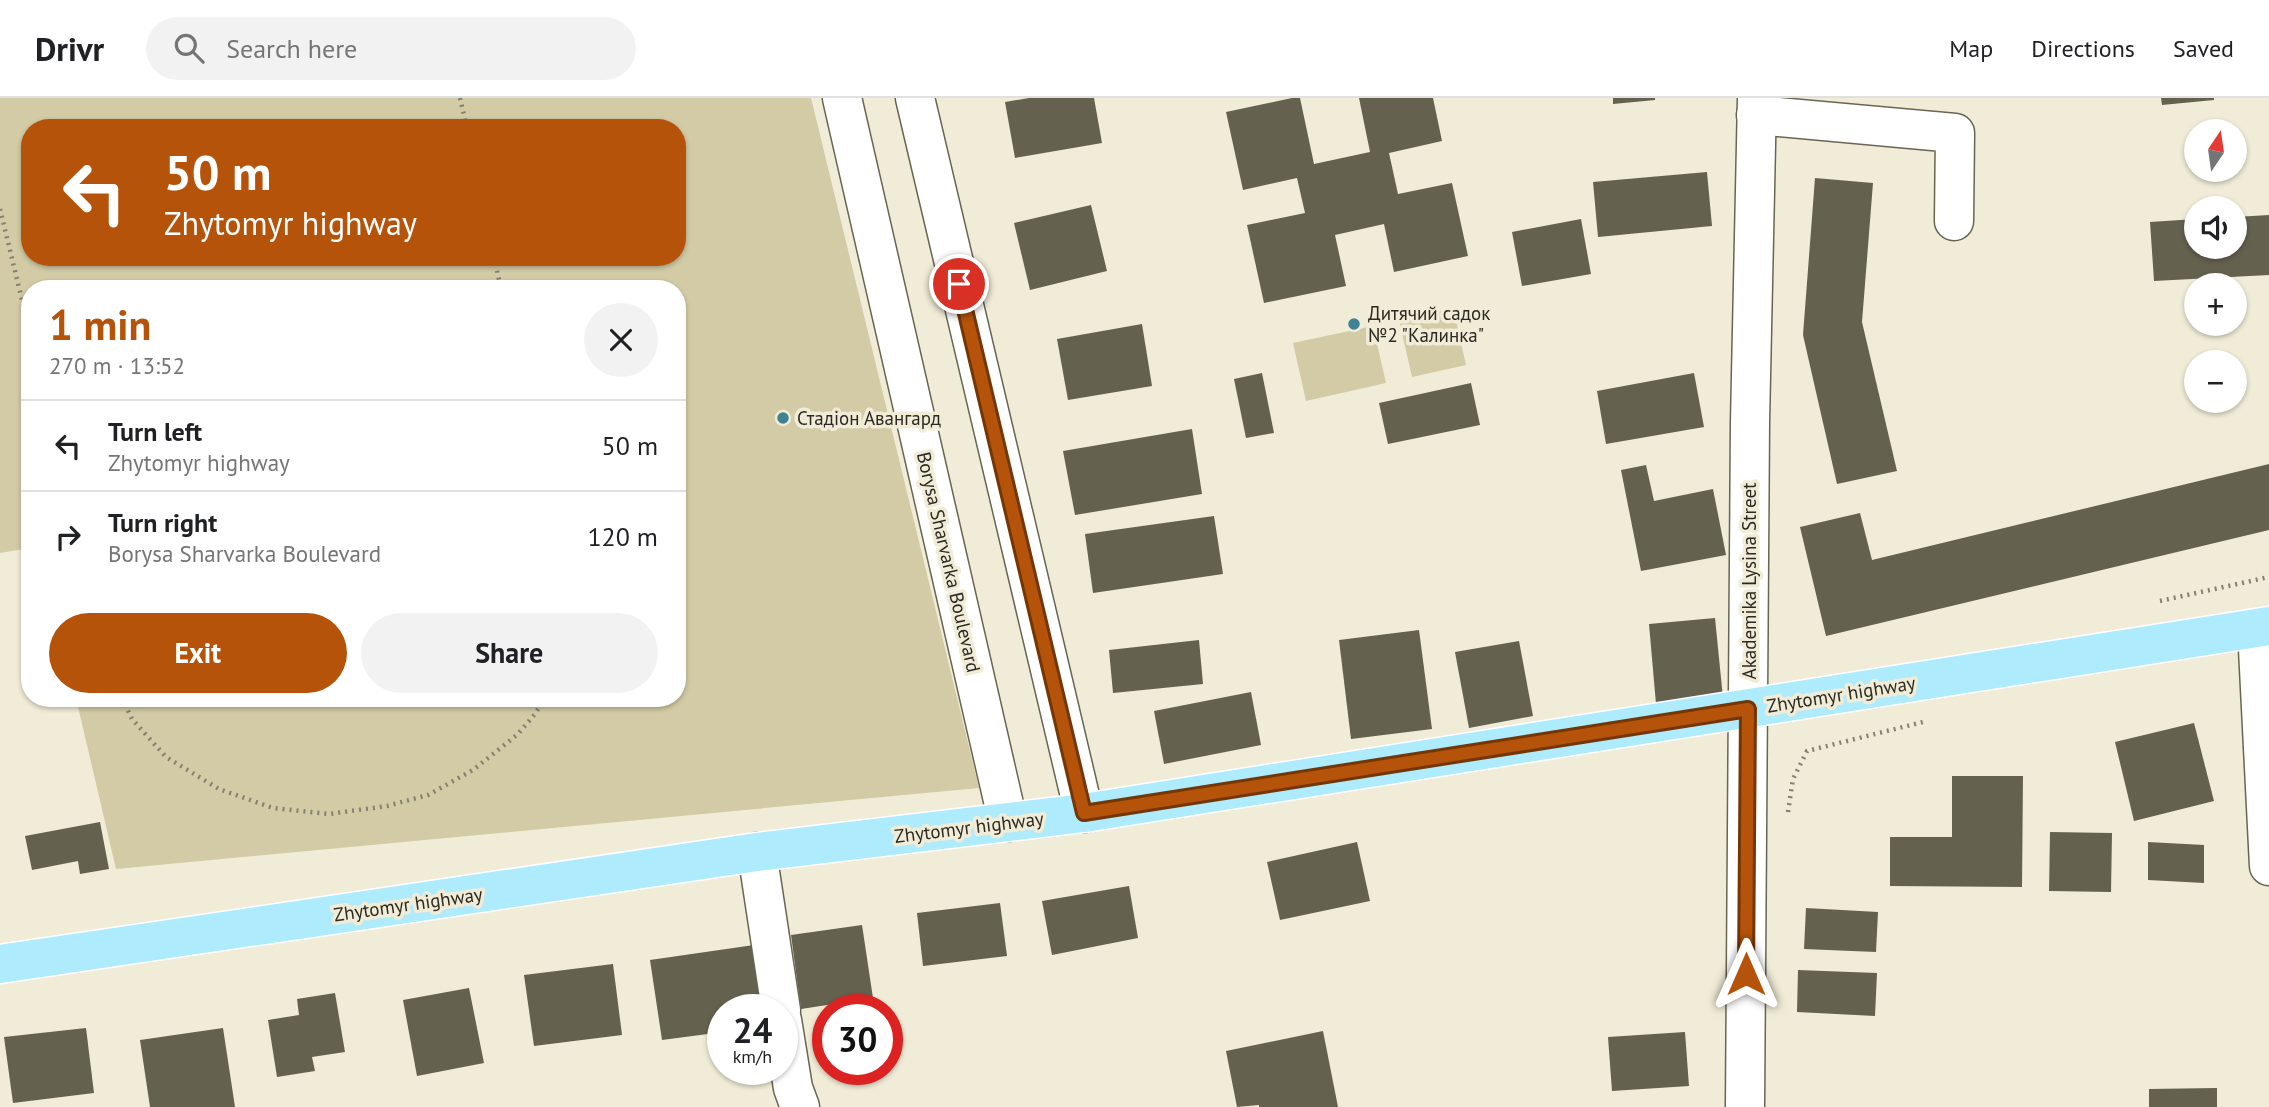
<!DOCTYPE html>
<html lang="en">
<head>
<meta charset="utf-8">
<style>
  body { margin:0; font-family:"PT Sans",sans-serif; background:#f2f2f2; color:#202124; height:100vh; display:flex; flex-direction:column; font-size:26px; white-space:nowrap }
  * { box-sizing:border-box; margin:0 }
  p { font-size:23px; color:#757577 }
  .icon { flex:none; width:38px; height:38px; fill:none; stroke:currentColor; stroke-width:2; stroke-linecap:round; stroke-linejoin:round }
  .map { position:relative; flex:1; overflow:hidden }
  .drawer { position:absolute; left:21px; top:182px; width:665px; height:427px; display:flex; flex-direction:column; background:#fff; border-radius:28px; box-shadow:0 2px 5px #0004 }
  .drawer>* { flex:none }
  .top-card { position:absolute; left:21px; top:21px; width:665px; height:147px; border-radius:28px; box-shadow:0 2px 5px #0004; background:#b45309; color:#fff; overflow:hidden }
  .needle { width:46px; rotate:13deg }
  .tools { position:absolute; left:2184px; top:21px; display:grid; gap:14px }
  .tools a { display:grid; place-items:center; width:63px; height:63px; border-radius:50%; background:#fff; box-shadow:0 2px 5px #0004; font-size:35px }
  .speed { position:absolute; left:707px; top:896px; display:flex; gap:14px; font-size:35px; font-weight:700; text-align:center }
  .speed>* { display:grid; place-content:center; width:91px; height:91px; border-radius:50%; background:#fff; box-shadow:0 2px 5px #0004; line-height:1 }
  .speed small { font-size:18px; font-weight:400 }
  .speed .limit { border:10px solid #d22; background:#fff; color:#111 }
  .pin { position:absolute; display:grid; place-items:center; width:60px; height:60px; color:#fff; margin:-30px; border:4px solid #fff; border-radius:50%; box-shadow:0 2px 7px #0007 }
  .me { position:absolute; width:77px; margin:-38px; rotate:0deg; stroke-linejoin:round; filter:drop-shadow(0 0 5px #0008) }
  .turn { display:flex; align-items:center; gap:24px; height:147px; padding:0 28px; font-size:32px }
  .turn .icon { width:91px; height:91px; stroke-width:2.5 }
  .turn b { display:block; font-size:49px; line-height:60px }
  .round { display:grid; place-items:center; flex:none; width:74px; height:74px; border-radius:37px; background:#f2f2f2 }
  .overview { display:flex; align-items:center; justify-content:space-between; height:119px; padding:0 28px }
  h1 { font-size:42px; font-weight:700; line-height:52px; color:#b45309 }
  .primary-button { display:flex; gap:14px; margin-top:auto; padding:14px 28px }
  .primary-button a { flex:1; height:80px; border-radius:42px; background:#b45309; color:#fff; font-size:28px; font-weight:700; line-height:80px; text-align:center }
  .primary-button a+a { background:#f2f2f2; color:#202124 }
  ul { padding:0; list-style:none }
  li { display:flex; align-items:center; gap:21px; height:91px; padding:0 28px; border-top:2px solid #e0e0e0 }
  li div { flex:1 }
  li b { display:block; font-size:26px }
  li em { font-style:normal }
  header { display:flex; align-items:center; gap:42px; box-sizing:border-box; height:98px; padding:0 35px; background:#fff; border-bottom:2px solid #e0e0e0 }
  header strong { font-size:33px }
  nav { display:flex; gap:38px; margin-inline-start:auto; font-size:24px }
  .search { width:490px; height:63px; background:#f2f2f2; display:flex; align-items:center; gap:18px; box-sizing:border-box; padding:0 24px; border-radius:38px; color:#757577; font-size:26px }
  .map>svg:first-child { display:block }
</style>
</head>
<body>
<header>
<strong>Drivr</strong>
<div class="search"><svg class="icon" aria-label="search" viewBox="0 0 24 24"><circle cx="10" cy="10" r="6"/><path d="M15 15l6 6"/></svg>Search here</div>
<nav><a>Map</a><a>Directions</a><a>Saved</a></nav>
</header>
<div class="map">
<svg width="2269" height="1009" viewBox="0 0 2269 1009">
  <rect width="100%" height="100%" fill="#f0ecd7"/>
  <g fill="#d3cba6" fill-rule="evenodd">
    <path d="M0,0H811L979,690L116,771L76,600H677V191H30V450L0,455ZM30,30H677V159H30Z"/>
    <polygon points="1453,210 1466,267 1412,279 1399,222"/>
    <polygon points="1373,228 1386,285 1306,303 1293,245"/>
  </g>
  <g fill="#65614f">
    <polygon points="1029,0 1094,0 1102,45 1015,60 1005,4"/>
    <polygon points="1292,0 1300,0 1314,66 1370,54 1359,0 1433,0 1442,43 1389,55 1398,96 1452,85 1468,158 1394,174 1384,126 1335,137 1346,188 1264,205 1247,127 1305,115 1297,80 1243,92 1226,14"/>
    <polygon points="1613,0 1655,0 1655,2 1613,6"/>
    <polygon points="2161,0 2214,0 2214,2 2162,7"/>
    <polygon points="1707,74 1712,128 1598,139 1593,84"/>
    <polygon points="1815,80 1873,85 1862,224 1897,373 1837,386 1803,237"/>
    <polygon points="1091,107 1107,173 1030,192 1014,125"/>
    <polygon points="2269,117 2269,177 2154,183 2150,124 2196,121 2196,149 2235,149 2235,119"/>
    <polygon points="1581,121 1591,176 1522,188 1512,134"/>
    <polygon points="1142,226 1152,288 1068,302 1057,241"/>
    <polygon points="1262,275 1274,335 1246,340 1234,281"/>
    <polygon points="1694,275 1704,329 1606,346 1597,293"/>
    <polygon points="1471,285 1480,327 1388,346 1379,305"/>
    <polygon points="1192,331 1202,396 1075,417 1063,353"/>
    <polygon points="2269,366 2269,432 1826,538 1800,429 1860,415 1872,462"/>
    <polygon points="1646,367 1654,403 1713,391 1726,457 1641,473 1621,372"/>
    <polygon points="1214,418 1223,476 1093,495 1085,436"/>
    <polygon points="1715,520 1723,600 1656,606 1649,526"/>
    <polygon points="1419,532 1432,631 1351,641 1339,542"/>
    <polygon points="1199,542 1203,586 1113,595 1109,552"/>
    <polygon points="1519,543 1533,618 1469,630 1455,554"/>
    <polygon points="1251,594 1261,647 1164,666 1154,613"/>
    <polygon points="2194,625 2214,703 2134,723 2115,644"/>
    <polygon points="1952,678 2023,678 2022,789 1890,788 1890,739 1952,739"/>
    <polygon points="100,724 109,771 80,776 78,763 32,772 25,738"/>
    <polygon points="2050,734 2112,735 2111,794 2049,793"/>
    <polygon points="1357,744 1370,803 1280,822 1267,764"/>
    <polygon points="2148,744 2204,747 2204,785 2148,782"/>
    <polygon points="1129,788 1138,840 1052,857 1042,803"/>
    <polygon points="1000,805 1007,858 923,868 917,815"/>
    <polygon points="1806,810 1878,814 1876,854 1804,851"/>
    <polygon points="862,827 873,900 801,911 791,837"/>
    <polygon points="754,847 763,912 723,912 723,934 662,942 650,862"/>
    <polygon points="613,866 622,937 534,948 524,877"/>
    <polygon points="1798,872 1877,875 1875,918 1797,914"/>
    <polygon points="469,890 484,965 417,978 403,902"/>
    <polygon points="335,895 345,954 312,959 315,973 277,979 268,922 299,917 297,901"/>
    <polygon points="86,930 94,995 13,1005 4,939"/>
    <polygon points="223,930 235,1009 150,1009 140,942"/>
    <polygon points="1323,933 1338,1009 1259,1009 1259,1007 1237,1009 1226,953"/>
    <polygon points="1685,934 1689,988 1612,993 1608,939"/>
    <polygon points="2217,990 2217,1009 2149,1009 2149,991"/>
  </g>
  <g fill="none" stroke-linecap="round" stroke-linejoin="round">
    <defs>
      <g id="minor">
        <polyline points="842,0 1008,724"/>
        <polyline points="915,0 1084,715"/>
        <polyline points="1756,17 1955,35 1954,123"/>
        <polyline points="2257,531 2269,768"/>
        <polyline points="757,754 781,912"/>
        <polyline points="782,922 793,990 800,1009"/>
        <polyline points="1745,1009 1750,324 1757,0"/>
      </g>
      <polyline id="major" points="0,866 757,754 1084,715 2269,528"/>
    </defs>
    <use href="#minor" stroke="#696553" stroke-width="41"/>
    <use href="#major" stroke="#fff" stroke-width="41"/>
    <g stroke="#848173" stroke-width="4.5" stroke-dasharray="2 5" stroke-linecap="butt">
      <polyline points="460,0 467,30"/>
      <polyline points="0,111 30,235"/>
      <polyline points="494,159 501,191"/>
      <polyline points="2160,503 2269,479"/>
      <polyline points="122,600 132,621 166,659 219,691 273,710 329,716 387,708 428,697 473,672 518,636 535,616 545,600"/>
      <polyline points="1788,714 1793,681 1807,653 1923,624"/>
    </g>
    <use href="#minor" stroke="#fff" stroke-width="38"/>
    <use href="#major" stroke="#adebfd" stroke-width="38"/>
  </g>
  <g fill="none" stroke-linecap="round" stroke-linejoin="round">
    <defs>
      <polyline id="route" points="959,186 1084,715 1748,611 1746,876"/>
    </defs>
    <use href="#route" stroke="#753606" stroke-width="18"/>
    <use href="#route" stroke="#b45309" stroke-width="12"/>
  </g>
  <g fill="#408194" stroke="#f0ecd7" stroke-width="2.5">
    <circle cx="1354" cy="226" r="7"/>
    <circle cx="783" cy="320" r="7"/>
  </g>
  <g text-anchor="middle" stroke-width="7" stroke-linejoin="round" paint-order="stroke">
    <g font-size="19" fill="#2b2921" stroke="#f0ecd7" text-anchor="start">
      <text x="1368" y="222">Дитячий садок<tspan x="1368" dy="22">№2 "Калинка"</tspan></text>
      <text x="797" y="327">Стадіон Авангард</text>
    </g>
    <g font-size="19" fill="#2b2921" stroke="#f0ecd7">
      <text transform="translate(949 464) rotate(77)" y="7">Borysa Sharvarka Boulevard</text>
      <text transform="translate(1749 483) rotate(-90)" y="7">Akademika Lysina Street</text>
      <text transform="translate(1841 596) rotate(-9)" y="7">Zhytomyr highway</text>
      <text transform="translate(969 729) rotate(-7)" y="7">Zhytomyr highway</text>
      <text transform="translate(408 806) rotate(-8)" y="7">Zhytomyr highway</text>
    </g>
  </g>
</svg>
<div class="tools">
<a><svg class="needle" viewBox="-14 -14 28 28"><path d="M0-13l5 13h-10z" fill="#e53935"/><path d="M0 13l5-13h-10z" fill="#757577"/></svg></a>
<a><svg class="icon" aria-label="sound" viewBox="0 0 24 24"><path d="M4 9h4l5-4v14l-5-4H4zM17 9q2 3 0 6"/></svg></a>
<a>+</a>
<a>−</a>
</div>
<div class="speed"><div>24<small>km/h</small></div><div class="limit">30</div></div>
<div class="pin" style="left:959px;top:186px;background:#d93025"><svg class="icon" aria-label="arrive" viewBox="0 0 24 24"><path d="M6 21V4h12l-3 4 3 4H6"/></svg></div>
<svg class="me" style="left:1746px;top:876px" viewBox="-20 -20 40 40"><path d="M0-17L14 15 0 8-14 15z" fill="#b45309" stroke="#fff" stroke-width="4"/></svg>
<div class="top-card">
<div class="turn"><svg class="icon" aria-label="left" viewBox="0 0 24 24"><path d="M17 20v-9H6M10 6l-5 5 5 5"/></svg><div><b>50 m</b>Zhytomyr highway</div></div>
</div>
<section class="drawer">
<div class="overview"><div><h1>1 min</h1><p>270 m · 13:52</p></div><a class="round"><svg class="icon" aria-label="close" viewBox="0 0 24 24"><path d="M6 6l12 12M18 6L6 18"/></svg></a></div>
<ul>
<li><svg class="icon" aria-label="left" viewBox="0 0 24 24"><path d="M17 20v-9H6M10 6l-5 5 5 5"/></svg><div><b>Turn left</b><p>Zhytomyr highway</p></div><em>50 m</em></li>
<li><svg class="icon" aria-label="right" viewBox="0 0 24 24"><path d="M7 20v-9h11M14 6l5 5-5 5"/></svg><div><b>Turn right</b><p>Borysa Sharvarka Boulevard</p></div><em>120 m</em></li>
</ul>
<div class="primary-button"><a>Exit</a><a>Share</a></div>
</section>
</div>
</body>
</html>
